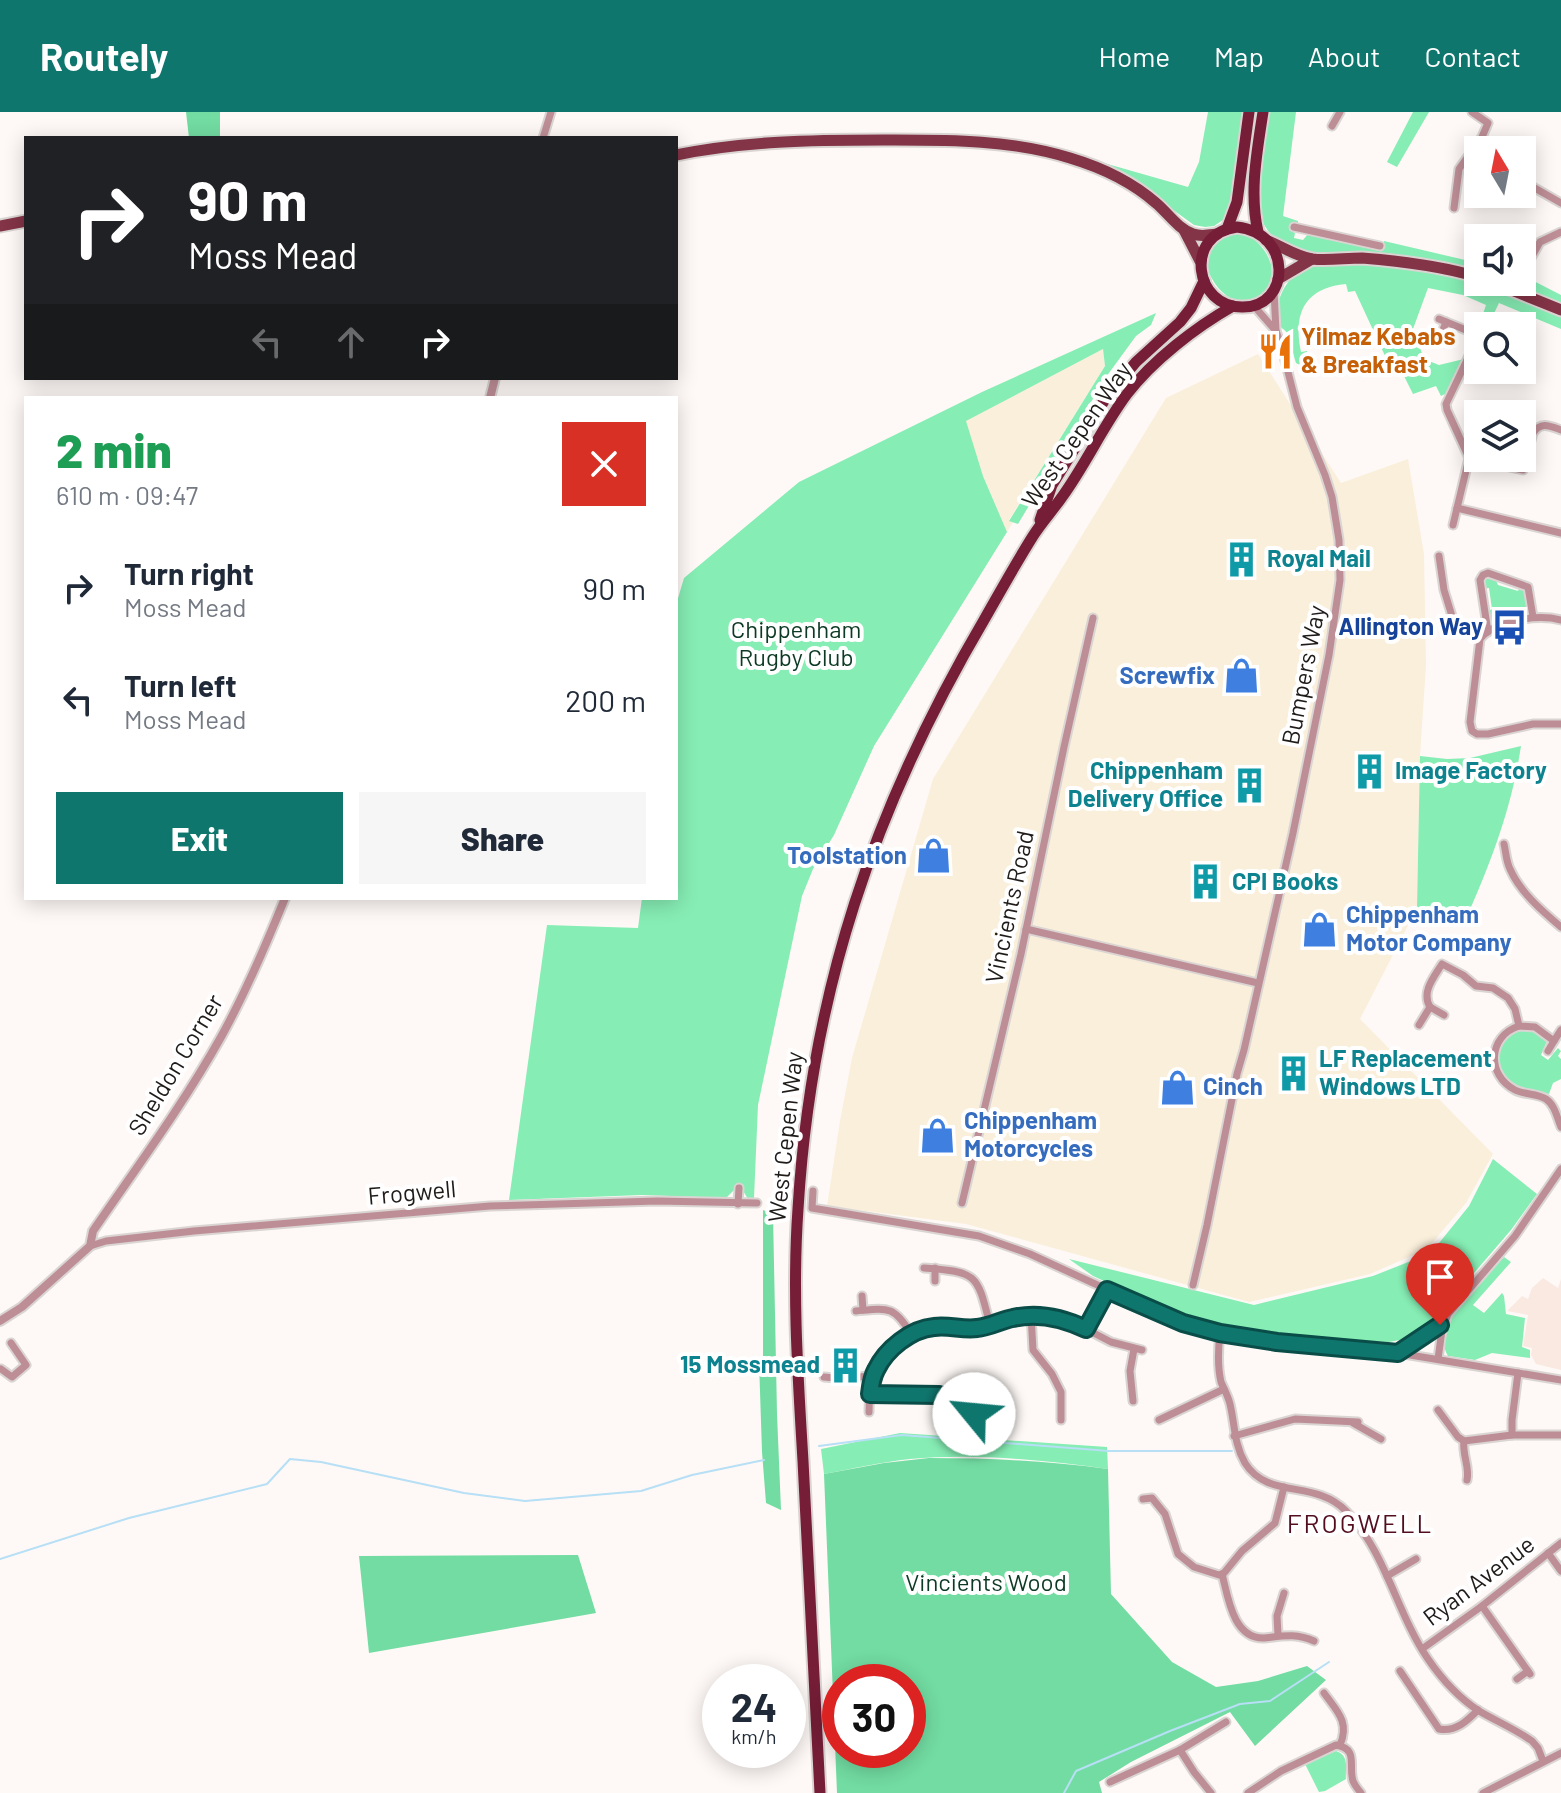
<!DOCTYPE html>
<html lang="en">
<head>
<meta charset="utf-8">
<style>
  body { margin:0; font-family:Barlow,sans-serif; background:#f6f6f7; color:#1f2937; height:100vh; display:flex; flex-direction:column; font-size:30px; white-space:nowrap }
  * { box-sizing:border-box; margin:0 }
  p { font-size:26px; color:#747a83 }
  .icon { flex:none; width:44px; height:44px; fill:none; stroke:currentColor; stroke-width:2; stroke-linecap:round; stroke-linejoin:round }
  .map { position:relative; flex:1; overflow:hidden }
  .drawer { position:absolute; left:24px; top:284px; width:654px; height:504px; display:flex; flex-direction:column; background:#fff; border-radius:0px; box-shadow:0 4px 20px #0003 }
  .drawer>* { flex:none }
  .guide { position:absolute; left:24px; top:24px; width:654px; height:244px; border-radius:0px; box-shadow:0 4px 20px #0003; background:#202124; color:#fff; overflow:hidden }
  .needle { width:52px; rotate:350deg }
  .fabs { position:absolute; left:1464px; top:24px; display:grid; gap:16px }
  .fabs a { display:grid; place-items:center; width:72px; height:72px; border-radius:0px; background:#fff; box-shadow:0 4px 20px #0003; font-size:40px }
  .speed { position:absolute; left:702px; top:1552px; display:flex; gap:16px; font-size:40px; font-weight:700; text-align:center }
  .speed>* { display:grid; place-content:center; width:104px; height:104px; border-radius:50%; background:#fff; box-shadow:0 4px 20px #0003; line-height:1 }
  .speed small { font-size:20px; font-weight:400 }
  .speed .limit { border:12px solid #d22; background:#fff; color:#111 }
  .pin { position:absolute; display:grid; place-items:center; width:68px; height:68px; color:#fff; margin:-82px -34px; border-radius:50% 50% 50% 0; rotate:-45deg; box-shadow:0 0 8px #0007 }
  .pin .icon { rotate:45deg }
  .me { position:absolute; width:88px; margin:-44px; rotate:298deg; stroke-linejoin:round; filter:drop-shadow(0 0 6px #0008) }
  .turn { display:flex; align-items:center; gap:28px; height:168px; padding:0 32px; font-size:36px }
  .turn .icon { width:104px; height:104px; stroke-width:2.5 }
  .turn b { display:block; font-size:56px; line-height:68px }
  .lanes { display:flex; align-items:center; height:76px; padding:0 32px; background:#0003; justify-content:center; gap:40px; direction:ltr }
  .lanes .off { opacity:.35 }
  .round { display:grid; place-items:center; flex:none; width:84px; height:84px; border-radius:0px; background:#f6f6f7 }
  .summary { display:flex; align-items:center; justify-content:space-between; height:136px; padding:0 32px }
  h1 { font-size:48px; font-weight:800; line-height:60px; color:#1e9e55 }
  .action { display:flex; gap:16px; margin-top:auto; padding:16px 32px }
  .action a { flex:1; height:92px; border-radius:0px; background:#0f766e; color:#fff; font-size:32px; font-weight:800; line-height:92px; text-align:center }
  .action a+a { background:#f6f6f7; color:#1f2937 }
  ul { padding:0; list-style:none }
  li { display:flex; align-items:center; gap:24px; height:112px; padding:0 32px }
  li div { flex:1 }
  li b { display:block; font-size:30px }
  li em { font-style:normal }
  header { display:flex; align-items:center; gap:48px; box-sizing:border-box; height:112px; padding:0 40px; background:#0f766e; color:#fff }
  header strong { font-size:38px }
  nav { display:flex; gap:44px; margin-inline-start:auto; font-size:28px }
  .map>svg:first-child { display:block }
</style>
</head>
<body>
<header>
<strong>Routely</strong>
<nav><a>Home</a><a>Map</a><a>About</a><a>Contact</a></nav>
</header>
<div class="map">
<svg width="1561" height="1681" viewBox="0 0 1561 1681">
  <rect width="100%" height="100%" fill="#fef9f6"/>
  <polygon fill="#fae9e1" points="1543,1166 1558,1176 1561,1167 1561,1258 1536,1252 1531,1243 1532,1236 1523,1234 1528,1203 1507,1199 1522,1184 1528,1187 1532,1176"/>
  <g fill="#faefda">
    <polygon points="1103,237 1105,254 1009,408 1013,410 1007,420 983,363 965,309"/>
    <polygon points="1258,242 1341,371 1408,347 1424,442 1426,553 1420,644 1417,796 1360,907 1493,1042 1466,1091 1427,1137 1370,1162 1249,1190 966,1112 827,1094 840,1009 852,946 933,667 1166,286"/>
  </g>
  <g fill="#86edb4">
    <polygon points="1208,0 1244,0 1238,37 1236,75 1229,98 1223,108 1214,114 1205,115 1194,113 1158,87 1090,47 1188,75 1199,50"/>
    <path d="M1268,0H1296L1283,104L1298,109V112L1291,111L1289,118L1295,121L1294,126L1303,128L1308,122L1382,137L1384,129L1478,151V170H1522V163L1561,183V217L1499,191L1488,214H1479L1486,193L1463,183L1428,176L1413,217L1424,247L1439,253L1464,247L1447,281L1441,284L1436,274L1413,282L1394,244L1386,246L1355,179L1348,180L1346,172C1304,176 1293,202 1301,240L1307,239L1308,247L1306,252L1300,253L1296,251C1293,242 1291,230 1287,221C1283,215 1282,219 1279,211C1273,192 1285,166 1303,158C1321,151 1325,156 1343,142C1331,141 1318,143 1306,141C1300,140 1294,137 1288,134C1238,113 1261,42 1268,0Z"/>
    <polygon points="1413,0 1429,0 1397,55 1387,50"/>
    <path d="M1232,121C1248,122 1255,126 1264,138C1292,177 1238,216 1211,165C1200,144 1213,128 1232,121Z"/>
    <polygon points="1156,201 1151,213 1136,224 1106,265 1018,412 1009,409 1105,254 1103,237 966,309 983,364 1007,420 874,634 834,723 813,757 802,784 758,993 754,1086 748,1087 742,1077 735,1077 726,1086 642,1083 509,1088 547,813 638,816 642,786 676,786 676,493 684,466 799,370 982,280"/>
    <polygon points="1486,464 1495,466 1498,473 1518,479 1520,475 1524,477 1528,498 1490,510 1487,500 1492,497 1489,476 1483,477 1483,467"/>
    <path d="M1521,634C1511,699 1491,750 1465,809L1417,796L1420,644L1447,647L1470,646Z"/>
    <path d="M1526,918C1534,920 1542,922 1547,929L1541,943L1548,948L1558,936L1561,939L1558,944L1561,947V967L1553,971L1549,982C1537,978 1523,980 1512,972C1487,954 1495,921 1526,918Z"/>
    <polygon points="1493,1047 1537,1082 1511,1118 1437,1204 1425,1215 1405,1227 1389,1230 1306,1227 1188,1207 1093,1164 1069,1147 1254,1193 1373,1164 1431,1141 1469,1094"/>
    <path d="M1504,1145L1511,1150L1473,1193L1484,1201L1502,1181L1504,1184L1506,1202L1525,1206L1522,1235L1530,1238V1246L1492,1241L1475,1248L1448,1244C1440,1232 1445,1213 1452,1201Z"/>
    <path d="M900,1321L1107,1335L1108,1357C1043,1348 976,1341 910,1347C881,1350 852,1357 824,1362L821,1337Z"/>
    <path d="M1336,1639C1350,1644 1345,1656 1346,1667L1325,1679L1319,1680L1305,1652Z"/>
  </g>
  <g fill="#72dca2" fill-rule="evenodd">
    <polygon points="186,0 220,0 220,26 189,26"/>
    <polygon points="763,1098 773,1102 777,1302 781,1398 766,1391 762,1340 759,1249 763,1244"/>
    <path d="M929,1346C990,1346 1048,1349 1108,1357L1111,1482L1172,1550L1216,1575L1258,1569L1307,1554L1326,1568L1255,1634L1230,1600L1131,1650L1099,1670L1102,1681H837L824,1362L884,1351ZM840,1570H908V1638H840Z"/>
    <polygon points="578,1443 596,1501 369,1541 359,1444"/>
  </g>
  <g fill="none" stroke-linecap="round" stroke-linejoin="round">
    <g stroke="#b7dff5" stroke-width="2">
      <polyline points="819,1334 902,1323 1109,1339 1232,1339"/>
      <polyline points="0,1447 129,1406 267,1372 290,1347 321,1350 464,1381 525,1389 641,1379 692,1363 764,1348"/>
      <polyline points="1064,1681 1076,1659 1170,1619 1240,1592 1270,1589 1329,1550"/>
    </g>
    <defs>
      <g id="minor">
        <polyline points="1332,14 1340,0"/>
        <polyline points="543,26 551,0"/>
        <polyline points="1533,75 1561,91"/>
        <polyline points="1454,96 1459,57 1482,25 1488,11 1472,0"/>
        <polyline points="1294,115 1380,134"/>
        <polyline points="1522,162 1540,130 1561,120"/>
        <polyline points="1254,194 1276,219"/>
        <polyline points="1439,207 1478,223"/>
        <polyline points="1441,223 1446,210"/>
        <polyline points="1467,248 1478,224"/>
        <path d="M1469,346L1523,358L1533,321C1541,309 1550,314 1561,318"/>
        <polyline points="1457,396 1561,421"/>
        <polyline points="1453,413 1469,346 1447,298 1446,292 1467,248 1478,253"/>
        <polyline points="1439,444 1444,478 1455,514 1480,527"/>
        <path d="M1561,508C1538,502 1495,508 1480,527L1470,610L1472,619L1477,622H1488L1533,612H1561"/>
        <polyline points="1488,520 1480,468 1483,463 1488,461 1528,475 1533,505"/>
        <path d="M1504,732C1506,740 1506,749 1510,757C1520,780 1542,799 1561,815"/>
        <polyline points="1026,817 1258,871"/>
        <polyline points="1430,895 1444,903"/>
        <path d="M1419,913L1430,895C1421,880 1434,865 1442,852L1463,863L1476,874L1493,876L1508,886L1515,897L1519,914C1488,924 1486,963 1515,978C1525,983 1537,981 1546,987C1555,993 1557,1006 1561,1015"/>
        <polyline points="1519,914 1535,915 1554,929 1561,918"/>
        <polyline points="1548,939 1554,929"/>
        <polyline points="813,1079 812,1096 979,1124 1030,1142 1167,1205 1220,1221 1260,1228 1398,1241 1561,1268"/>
        <polyline points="962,1091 1021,842 1064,635 1093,506"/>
        <polyline points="738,1092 739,1076"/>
        <polyline points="90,1134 106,1129 194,1119 490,1094 657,1089 757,1091"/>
        <path d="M924,1156C978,1160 977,1162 990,1213"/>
        <polyline points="935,1156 935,1169"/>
        <polyline points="1193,1173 1207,1113 1237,962 1244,938 1293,721 1329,543 1340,468 1339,428 1332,385 1325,363 1297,295 1281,233 1276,219 1274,179"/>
        <polyline points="1107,1178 1086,1217 1111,1230 1142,1238"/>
        <polyline points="862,1184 863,1198"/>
        <path d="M856,1199C887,1196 894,1193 911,1222"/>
        <polyline points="1031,1203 1033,1238 1052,1262 1061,1280 1061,1308"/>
        <path d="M1220,1221C1218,1238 1217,1253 1221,1270C1224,1277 1228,1284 1230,1292C1235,1313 1234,1332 1245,1351C1268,1388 1315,1367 1346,1399C1386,1440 1396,1500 1428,1547C1441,1566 1459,1586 1479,1599C1496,1609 1515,1617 1532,1629L1538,1636L1543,1649"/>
        <polyline points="1399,1241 1435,1215 1443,1211"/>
        <polyline points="1438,1247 1442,1218 1448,1202 1515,1124 1561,1057"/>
        <polyline points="1,1257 12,1265 26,1253 11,1231"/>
        <polyline points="1518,1261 1512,1308 1512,1323 1561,1323"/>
        <polyline points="824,1265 846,1267 874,1263"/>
        <polyline points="870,1282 939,1283 955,1290 983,1308"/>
        <polyline points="1133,1289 1130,1259 1134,1237"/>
        <polyline points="1438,1298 1458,1325 1464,1329 1512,1323"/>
        <path d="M869,1300C869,1288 870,1275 874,1263C882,1239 909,1217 934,1215C949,1213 963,1218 978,1216C990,1215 1001,1209 1013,1206C1038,1200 1063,1207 1086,1217"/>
        <path d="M974,1302C981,1294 982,1287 982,1276"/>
        <polyline points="1159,1308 1224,1277"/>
        <polyline points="1353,1311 1381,1327"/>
        <polyline points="1234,1324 1295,1307 1358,1310"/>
        <path d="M1464,1329C1462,1343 1470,1355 1467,1368"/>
        <polyline points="1143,1387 1152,1386 1165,1402 1178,1442 1194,1455 1219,1463 1224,1461 1242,1439 1275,1411 1284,1375"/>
        <polyline points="1548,1441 1561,1459"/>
        <path d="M1222,1462C1228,1485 1233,1527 1264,1526C1283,1524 1296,1521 1314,1529"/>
        <polyline points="1387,1464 1416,1447"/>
        <polyline points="1482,1494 1530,1562"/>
        <polyline points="1278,1523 1277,1504 1284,1481"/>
        <polyline points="1422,1537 1482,1494 1561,1431"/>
        <path d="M1400,1559L1439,1617C1456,1620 1467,1609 1478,1598"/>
        <polyline points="1517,1567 1528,1559"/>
        <path d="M1324,1581C1337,1599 1350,1610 1340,1633"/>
        <polyline points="1180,1638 1226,1610"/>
        <polyline points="1110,1670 1180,1638 1194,1660 1211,1681"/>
        <path d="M1248,1681L1281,1659L1336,1633C1359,1637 1348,1653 1353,1669C1355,1674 1358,1677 1361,1681"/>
        <polyline points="1483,1681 1561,1641"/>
      </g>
      <g id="tertiary">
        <polyline points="490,286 495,266"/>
        <path d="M0,1209L22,1195L90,1134L93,1119C137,1055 183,993 221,925C246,880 266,833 285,786"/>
      </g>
      <g id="primary">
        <path d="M676,43C744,29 813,28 883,28C945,28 1009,27 1070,46C1100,55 1132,70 1156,91C1168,101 1178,117 1193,122C1201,125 1209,123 1217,122"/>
        <polyline points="0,114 26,109"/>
        <polyline points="1184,118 1200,149"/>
        <path d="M1266,128C1281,134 1295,144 1312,147C1328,149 1345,146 1362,146C1401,149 1441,154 1478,165"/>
        <polyline points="1278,167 1312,147"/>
        <polyline points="1492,170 1561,198"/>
      </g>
      <g id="trunk">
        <path d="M1237,115C1293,121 1291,195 1243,195C1194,196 1183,122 1237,115Z"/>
        <polyline points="1227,117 1237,90 1249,0"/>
        <path d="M1258,120C1249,80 1257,40 1263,0"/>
        <polyline points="1040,408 1052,373 1107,284 1136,250 1180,210 1191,196 1204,169"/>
        <path d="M820,1681C814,1570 808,1459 803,1349C798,1265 792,1181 798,1097C811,880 874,695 984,508C1000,480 1016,451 1033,424C1042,410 1053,398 1062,385C1086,352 1103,314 1127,282C1153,248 1196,215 1233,194"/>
      </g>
    </defs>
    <use href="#minor" stroke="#dad5d3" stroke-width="11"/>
    <use href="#tertiary" stroke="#dad5d3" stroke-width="12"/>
    <use href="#primary" stroke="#dad5d3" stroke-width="15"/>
    <use href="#trunk" stroke="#dad5d3" stroke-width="15"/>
    <use href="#minor" stroke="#be8e96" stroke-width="7"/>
    <use href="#tertiary" stroke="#be8e96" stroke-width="8"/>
    <use href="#primary" stroke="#833446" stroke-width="11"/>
    <use href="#trunk" stroke="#761e38" stroke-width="11"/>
  </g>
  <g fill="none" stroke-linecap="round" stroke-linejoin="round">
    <defs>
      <path id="route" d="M974,1302L955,1290L939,1283L870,1282C871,1273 872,1265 876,1258C886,1237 911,1217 934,1215C949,1213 963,1218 977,1216C990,1215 1001,1208 1013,1206C1038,1200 1063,1206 1086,1217L1107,1178L1183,1211L1220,1221L1277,1230L1398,1241L1440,1213"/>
    </defs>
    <use href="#route" stroke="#0a4d48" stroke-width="20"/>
    <use href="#route" stroke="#0f766e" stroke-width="14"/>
  </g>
  <defs>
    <symbol id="restaurant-bare" viewBox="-9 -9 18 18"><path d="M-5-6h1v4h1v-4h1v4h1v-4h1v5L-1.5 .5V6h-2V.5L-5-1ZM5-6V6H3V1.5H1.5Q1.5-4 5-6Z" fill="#e8710a" stroke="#fff" stroke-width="2.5" paint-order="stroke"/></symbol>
    <symbol id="building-bare" viewBox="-9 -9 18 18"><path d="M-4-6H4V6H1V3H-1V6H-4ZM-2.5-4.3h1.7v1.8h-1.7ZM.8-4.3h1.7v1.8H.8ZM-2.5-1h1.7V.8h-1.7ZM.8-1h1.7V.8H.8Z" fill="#0f9aa8" stroke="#fff" stroke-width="2.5" paint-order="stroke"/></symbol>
    <symbol id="bus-bare" viewBox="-9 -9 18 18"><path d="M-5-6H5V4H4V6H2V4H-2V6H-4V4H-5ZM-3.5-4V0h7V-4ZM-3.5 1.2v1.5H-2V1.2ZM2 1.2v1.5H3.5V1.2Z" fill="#1a4fb4" stroke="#fff" stroke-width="2.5" paint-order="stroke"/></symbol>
    <symbol id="shop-bare" viewBox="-9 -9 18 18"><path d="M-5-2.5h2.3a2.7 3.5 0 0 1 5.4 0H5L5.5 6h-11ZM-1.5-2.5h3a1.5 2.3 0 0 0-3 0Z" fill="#3f7fe0" stroke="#fff" stroke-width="2.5" paint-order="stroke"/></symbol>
  </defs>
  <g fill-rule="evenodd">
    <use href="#restaurant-bare" x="1250" y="214" width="51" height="51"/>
    <use href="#building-bare" x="1216" y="422" width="51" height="51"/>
    <use href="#bus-bare" x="1484" y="490" width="51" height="51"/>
    <use href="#shop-bare" x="1216" y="538" width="51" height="51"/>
    <use href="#building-bare" x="1344" y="634" width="51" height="51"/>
    <use href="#building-bare" x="1224" y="648" width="51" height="51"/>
    <use href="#shop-bare" x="908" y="718" width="51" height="51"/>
    <use href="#building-bare" x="1180" y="744" width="51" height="51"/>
    <use href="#shop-bare" x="1294" y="792" width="51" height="51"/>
    <use href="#building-bare" x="1268" y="936" width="51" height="51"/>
    <use href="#shop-bare" x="1152" y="950" width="51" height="51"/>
    <use href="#shop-bare" x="912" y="998" width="51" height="51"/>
    <use href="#building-bare" x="820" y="1228" width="51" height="51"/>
  </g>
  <g text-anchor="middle" stroke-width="8" stroke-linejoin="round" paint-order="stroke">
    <g font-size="24" font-weight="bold" fill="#c56008" stroke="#fff" text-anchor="start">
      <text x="1301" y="233">Yilmaz Kebabs<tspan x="1301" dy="28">&amp; Breakfast</tspan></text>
    </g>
    <g font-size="24" fill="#1e1b19" stroke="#fff">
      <text transform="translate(1077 323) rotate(-55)" y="8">West Cepen Way</text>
      <text transform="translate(1304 563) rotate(-79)" y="8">Bumpers Way</text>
      <text transform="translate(1010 795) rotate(-78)" y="8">Vincients Road</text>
      <text transform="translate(176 953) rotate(-59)" y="8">Sheldon Corner</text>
      <text transform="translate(786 1025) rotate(-84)" y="8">West Cepen Way</text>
      <text transform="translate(412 1081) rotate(-5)" y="8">Frogwell</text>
      <text transform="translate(1479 1469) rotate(-37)" y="8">Ryan Avenue</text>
    </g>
    <g font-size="24" font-weight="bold" fill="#0d838f" stroke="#fff" text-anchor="start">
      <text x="1267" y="455">Royal Mail</text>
      <text x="1223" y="667" text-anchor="end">Chippenham<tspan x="1223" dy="28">Delivery Office</tspan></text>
      <text x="1395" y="667">Image Factory</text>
      <text x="1232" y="778">CPI Books</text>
      <text x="1319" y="955">LF Replacement<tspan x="1319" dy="28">Windows LTD</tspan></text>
      <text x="820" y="1261" text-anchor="end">15 Mossmead</text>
    </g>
    <g font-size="24" font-weight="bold" fill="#164399" stroke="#fff" text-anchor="end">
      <text x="1483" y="523">Allington Way</text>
    </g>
    <g font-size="24" fill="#0c3a24" stroke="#fff">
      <text x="796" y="526">Chippenham<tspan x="796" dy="28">Rugby Club</tspan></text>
      <text x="986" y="1479">Vincients Wood</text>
    </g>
    <g font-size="24" font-weight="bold" fill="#366cbe" stroke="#fff" text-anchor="start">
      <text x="1215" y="572" text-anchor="end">Screwfix</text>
      <text x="907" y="752" text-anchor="end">Toolstation</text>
      <text x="1346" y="811">Chippenham<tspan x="1346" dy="28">Motor Company</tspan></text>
      <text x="1203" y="983">Cinch</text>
      <text x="964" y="1017">Chippenham<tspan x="964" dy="28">Motorcycles</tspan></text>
    </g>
    <g font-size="26" letter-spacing="2" fill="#520d1e" stroke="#fff">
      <text x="1360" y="1421">FROGWELL</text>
    </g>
  </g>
</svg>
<div class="fabs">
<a><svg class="needle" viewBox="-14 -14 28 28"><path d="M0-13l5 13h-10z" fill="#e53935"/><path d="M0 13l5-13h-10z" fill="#747a83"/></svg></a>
<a><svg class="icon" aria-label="sound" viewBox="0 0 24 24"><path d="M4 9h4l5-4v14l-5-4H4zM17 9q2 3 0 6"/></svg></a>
<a><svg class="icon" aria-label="search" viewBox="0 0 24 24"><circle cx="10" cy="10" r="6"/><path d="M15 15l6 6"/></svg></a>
<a><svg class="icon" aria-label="layers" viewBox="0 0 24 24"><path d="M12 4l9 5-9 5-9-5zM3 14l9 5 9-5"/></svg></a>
</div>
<div class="speed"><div>24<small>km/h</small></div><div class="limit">30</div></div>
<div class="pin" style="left:1440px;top:1213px;background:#d93025"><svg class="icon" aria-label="arrive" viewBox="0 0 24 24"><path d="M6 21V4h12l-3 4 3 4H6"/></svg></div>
<svg class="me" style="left:974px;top:1302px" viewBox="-20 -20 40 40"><circle r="19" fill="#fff"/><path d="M0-13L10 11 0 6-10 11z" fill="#0f766e"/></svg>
<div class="guide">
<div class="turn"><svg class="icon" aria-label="right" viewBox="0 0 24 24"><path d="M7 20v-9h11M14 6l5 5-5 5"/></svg><div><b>90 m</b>Moss Mead</div></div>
<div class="lanes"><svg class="icon off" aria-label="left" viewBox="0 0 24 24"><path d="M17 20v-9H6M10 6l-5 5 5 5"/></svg><svg class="icon off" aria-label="ahead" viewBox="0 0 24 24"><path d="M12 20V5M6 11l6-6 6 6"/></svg><svg class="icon" aria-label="right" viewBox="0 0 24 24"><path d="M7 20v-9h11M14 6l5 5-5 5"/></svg></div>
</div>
<section class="drawer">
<div class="summary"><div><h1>2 min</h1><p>610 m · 09:47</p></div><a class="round" style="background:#d93025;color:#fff"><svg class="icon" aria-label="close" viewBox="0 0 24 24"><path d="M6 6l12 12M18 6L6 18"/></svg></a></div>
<ul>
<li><svg class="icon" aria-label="right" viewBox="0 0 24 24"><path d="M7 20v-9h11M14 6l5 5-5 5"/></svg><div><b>Turn right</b><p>Moss Mead</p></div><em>90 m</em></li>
<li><svg class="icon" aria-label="left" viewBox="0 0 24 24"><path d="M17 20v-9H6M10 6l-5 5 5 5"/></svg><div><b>Turn left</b><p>Moss Mead</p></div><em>200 m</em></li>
</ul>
<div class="action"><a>Exit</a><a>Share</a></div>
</section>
</div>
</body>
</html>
